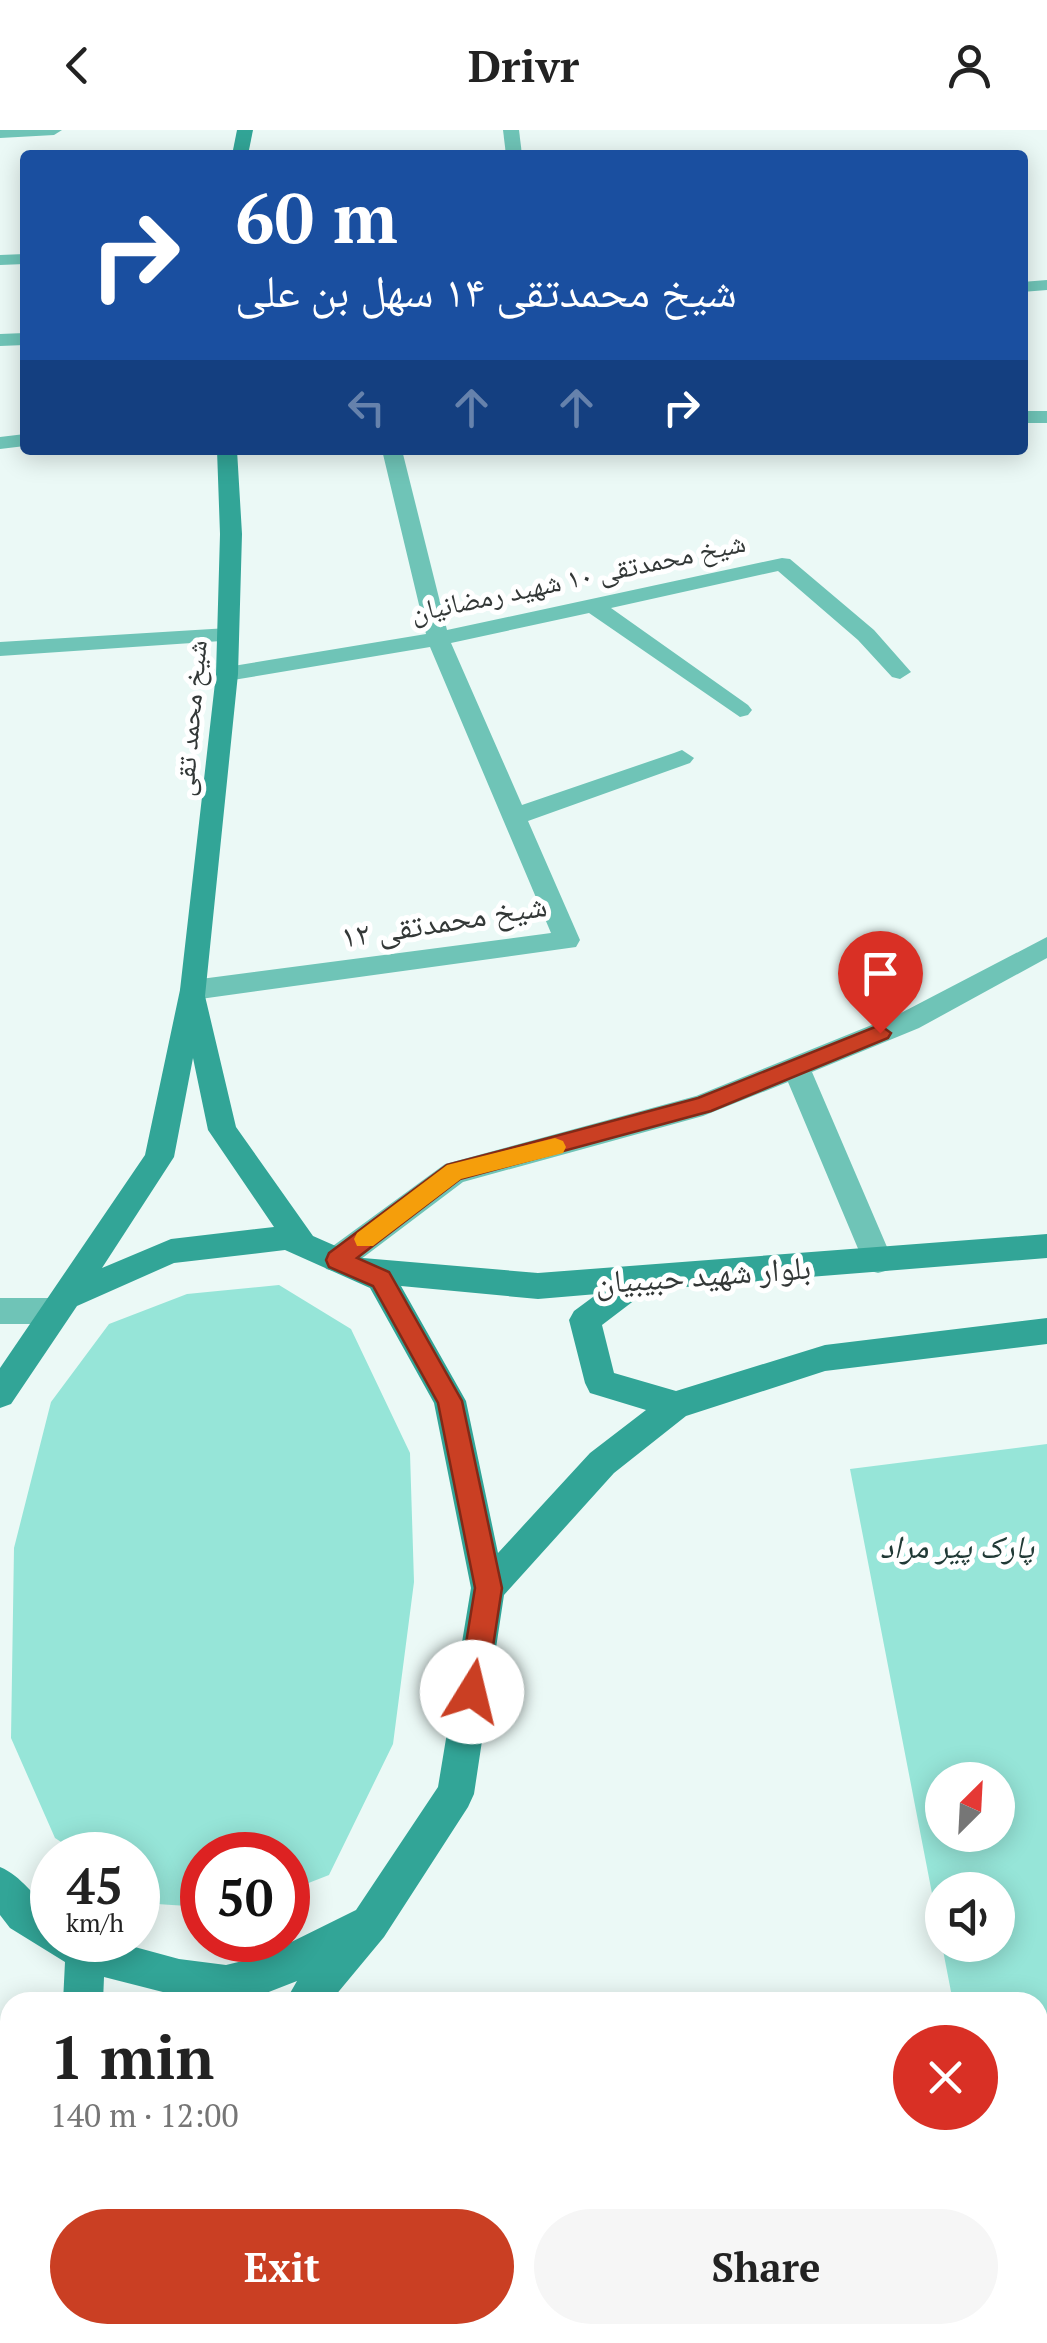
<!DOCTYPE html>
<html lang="en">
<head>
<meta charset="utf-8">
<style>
  body { margin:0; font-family:"PT Serif","Noto Naskh Arabic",serif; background:#f6f6f6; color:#222; height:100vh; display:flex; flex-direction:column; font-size:38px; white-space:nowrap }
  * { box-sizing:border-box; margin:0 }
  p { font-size:32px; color:#767676 }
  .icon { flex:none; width:55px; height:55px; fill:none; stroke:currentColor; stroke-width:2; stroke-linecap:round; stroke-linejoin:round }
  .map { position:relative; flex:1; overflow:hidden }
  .panel { position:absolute; left:0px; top:1862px; width:1048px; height:352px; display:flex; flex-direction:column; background:#fff; border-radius:30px 30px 0 0; box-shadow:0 5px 25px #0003 }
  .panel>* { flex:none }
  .banner { position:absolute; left:20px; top:20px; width:1008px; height:305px; border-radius:10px; box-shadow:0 5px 25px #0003; background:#1a4fa0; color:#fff; overflow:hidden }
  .needle { width:65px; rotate:24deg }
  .fabs { position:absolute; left:925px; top:1632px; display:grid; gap:20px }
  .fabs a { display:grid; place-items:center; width:90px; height:90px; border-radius:50%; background:#fff; box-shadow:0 5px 25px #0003; font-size:50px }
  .speed { position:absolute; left:30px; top:1702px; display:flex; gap:20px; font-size:50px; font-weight:700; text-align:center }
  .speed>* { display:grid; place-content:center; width:130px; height:130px; border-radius:50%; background:#fff; box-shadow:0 5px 25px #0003; line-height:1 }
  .speed small { font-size:25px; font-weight:400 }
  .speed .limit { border:15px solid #d22; background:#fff; color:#111 }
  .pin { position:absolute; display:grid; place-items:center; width:85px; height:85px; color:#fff; margin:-102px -42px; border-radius:50% 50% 50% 0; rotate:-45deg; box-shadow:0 0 10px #0007 }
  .pin .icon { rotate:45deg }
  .me { position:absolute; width:110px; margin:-55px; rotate:9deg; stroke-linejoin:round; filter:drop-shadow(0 0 8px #0008) }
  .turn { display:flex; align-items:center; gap:35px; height:210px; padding:0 50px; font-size:45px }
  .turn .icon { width:130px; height:130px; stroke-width:2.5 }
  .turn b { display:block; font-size:70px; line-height:85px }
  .lanes { display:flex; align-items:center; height:95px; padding:0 50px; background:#0003; justify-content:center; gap:50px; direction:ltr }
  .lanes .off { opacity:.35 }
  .round { display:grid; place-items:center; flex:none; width:105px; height:105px; border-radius:52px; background:#f6f6f6 }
  .head { display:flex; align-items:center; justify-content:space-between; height:170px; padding:0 50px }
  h1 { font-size:60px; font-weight:700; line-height:75px }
  .button { display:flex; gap:20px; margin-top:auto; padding:20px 50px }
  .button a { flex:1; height:115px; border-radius:60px; background:#ca3f23; color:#fff; font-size:40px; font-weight:700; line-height:115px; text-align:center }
  .button a+a { background:#f6f6f6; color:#222 }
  header { display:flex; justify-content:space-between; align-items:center; height:130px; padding:0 50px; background:#fff; font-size:45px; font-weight:700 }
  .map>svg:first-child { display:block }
</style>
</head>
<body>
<header><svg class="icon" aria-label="back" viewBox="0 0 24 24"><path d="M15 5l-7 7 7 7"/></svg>Drivr<svg class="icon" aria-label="person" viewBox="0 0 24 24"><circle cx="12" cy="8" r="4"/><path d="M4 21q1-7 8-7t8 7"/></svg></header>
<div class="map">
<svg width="1047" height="2213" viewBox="0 0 1047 2213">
  <rect width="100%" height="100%" fill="#ebf9f6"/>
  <g fill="#96e5d8" fill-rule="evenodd">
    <polygon points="279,1155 351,1199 410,1323 414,1452 393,1614 329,1745 288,1761 288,1725 202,1725 202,1777 157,1774 138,1762 138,1725 81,1725 55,1708 11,1608 14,1418 51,1272 109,1194 187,1164"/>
    <path d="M1047,1314V2210L1019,2211L1018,2205H1038V1872H953L850,1339ZM942,1650H998V1705H942ZM942,1760H998V1815H942Z"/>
  </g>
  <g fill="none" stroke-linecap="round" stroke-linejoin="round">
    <g fill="#6fc4b7" fill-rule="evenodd">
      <polygon points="0,0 62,0 54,5 0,8"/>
      <polygon points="503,0 519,0 522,25 506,25"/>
      <polygon points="25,124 25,134 0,135 0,125"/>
      <polygon points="1047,150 1047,160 1022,162 1022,152"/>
      <polygon points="25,203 25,215 0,216 0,204"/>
      <rect x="1022" y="281" width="25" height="12"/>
      <polygon points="25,304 25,316 0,319 0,307"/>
      <polygon points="382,320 402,320 447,500 782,428 790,429 874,500 911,542 900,549 892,547 858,510 778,441 611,478 748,575 752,580 748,585 740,587 589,483 451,513 522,675 674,623 682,620 694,628 690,633 528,691 580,810 576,817 193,870 183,867 180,860 183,853 193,850 551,803 430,517 227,551 216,544 227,537 426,504"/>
      <polygon points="228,498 236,500 239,505 236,510 0,526 0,512"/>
      <polygon points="1047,807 1047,828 919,898 812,942 893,1131 889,1140 878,1143 867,1140 788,952 703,986 463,1052 348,1139 337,1142 326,1139 322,1130 326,1121 445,1034 696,966 899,884"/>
      <polygon points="0,1168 56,1168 67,1172 71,1181 67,1190 56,1194 0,1194"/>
    </g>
    <g fill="#32a597" fill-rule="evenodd">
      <polygon points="237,0 253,0 248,25 232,25"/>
      <path d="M217,320H237L242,404L238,544L205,866L236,997L313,1106L363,1128L538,1143L1047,1104V1128L648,1160L602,1195L614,1243L676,1261L825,1215L1047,1188V1214L825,1241L686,1286L614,1343L504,1465L474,1664L468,1677L384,1807L330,1872H285L297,1851L243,1872H202L104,1847L103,1872H63L65,1832L10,1798L0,1785V1737C22,1746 33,1767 52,1780V1810H109L179,1829L226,1835L263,1826L356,1780L438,1657L471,1458L434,1273L370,1158L285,1120L174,1133L77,1176L11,1274L0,1278V1238L145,1025L180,860L216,544L220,404ZM193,928L208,1000L274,1097L171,1109L102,1138L174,1027ZM401,1156L538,1169L597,1164L574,1181L569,1190L585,1253L590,1263L646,1280L590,1323L498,1423L466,1271Z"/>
      <polygon points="111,2205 155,2205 152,2213 108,2213"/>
    </g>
  </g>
  <polygon fill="#ca3f23" stroke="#832917" stroke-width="2.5" points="880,895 891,903 888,908 711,981 460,1049 357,1128 389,1142 462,1271 502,1458 486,1562 482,1571 472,1575 462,1571 458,1562 475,1458 438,1273 373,1156 329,1137 326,1130 329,1123 447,1035 698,968"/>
  <polygon fill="#f59e0b" points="555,1008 563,1011 566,1017 563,1023 461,1049 373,1116 357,1116 354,1109 357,1103 447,1035"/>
  <g text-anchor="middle" stroke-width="10" stroke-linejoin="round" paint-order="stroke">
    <g font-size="28" fill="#333837" stroke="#fff">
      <text transform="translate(578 447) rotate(-12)" y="10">شیخ محمدتقی ۱۰ شهید رمضانیان</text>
      <text transform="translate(190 588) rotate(-85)" y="10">شیخ محمد تقی</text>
    </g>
    <g font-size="32" fill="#333837" stroke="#fff">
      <text transform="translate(444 791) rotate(-9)" y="11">شیخ محمدتقی ۱۲</text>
      <text transform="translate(703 1145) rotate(-4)" y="11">بلوار شهید حبیبیان</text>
    </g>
    <g font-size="32" font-style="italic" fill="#213a36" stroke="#fff">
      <text x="957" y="1428">پارک پیر مراد</text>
    </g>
  </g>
</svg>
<div class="fabs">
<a><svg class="needle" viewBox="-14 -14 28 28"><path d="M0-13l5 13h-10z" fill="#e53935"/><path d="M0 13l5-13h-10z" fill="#767676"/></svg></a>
<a><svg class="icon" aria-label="sound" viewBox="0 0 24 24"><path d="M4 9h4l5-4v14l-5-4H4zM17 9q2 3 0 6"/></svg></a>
</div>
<div class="speed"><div>45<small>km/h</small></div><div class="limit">50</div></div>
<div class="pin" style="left:880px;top:903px;background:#d93025"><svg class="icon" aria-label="arrive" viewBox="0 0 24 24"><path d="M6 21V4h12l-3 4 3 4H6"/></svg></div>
<svg class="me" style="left:472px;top:1562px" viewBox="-20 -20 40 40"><circle r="19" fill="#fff"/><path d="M0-13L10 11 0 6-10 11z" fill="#ca3f23"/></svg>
<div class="banner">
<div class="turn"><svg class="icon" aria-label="right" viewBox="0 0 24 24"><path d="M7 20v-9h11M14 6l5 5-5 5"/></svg><div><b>60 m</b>شیخ محمدتقی ۱۴ سهل بن علی</div></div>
<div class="lanes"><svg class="icon off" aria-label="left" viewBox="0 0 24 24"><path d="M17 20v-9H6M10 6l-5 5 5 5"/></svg><svg class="icon off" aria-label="ahead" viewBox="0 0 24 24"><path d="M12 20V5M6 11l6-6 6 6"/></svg><svg class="icon off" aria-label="ahead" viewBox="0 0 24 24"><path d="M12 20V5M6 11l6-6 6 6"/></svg><svg class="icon" aria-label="right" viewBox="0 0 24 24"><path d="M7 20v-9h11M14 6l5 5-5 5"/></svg></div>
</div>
<section class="panel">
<div class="head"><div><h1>1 min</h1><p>140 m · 12:00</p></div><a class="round" style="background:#d93025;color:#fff"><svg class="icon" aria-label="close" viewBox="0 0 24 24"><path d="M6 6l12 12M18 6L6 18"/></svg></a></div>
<div class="button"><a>Exit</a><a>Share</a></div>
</section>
</div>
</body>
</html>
